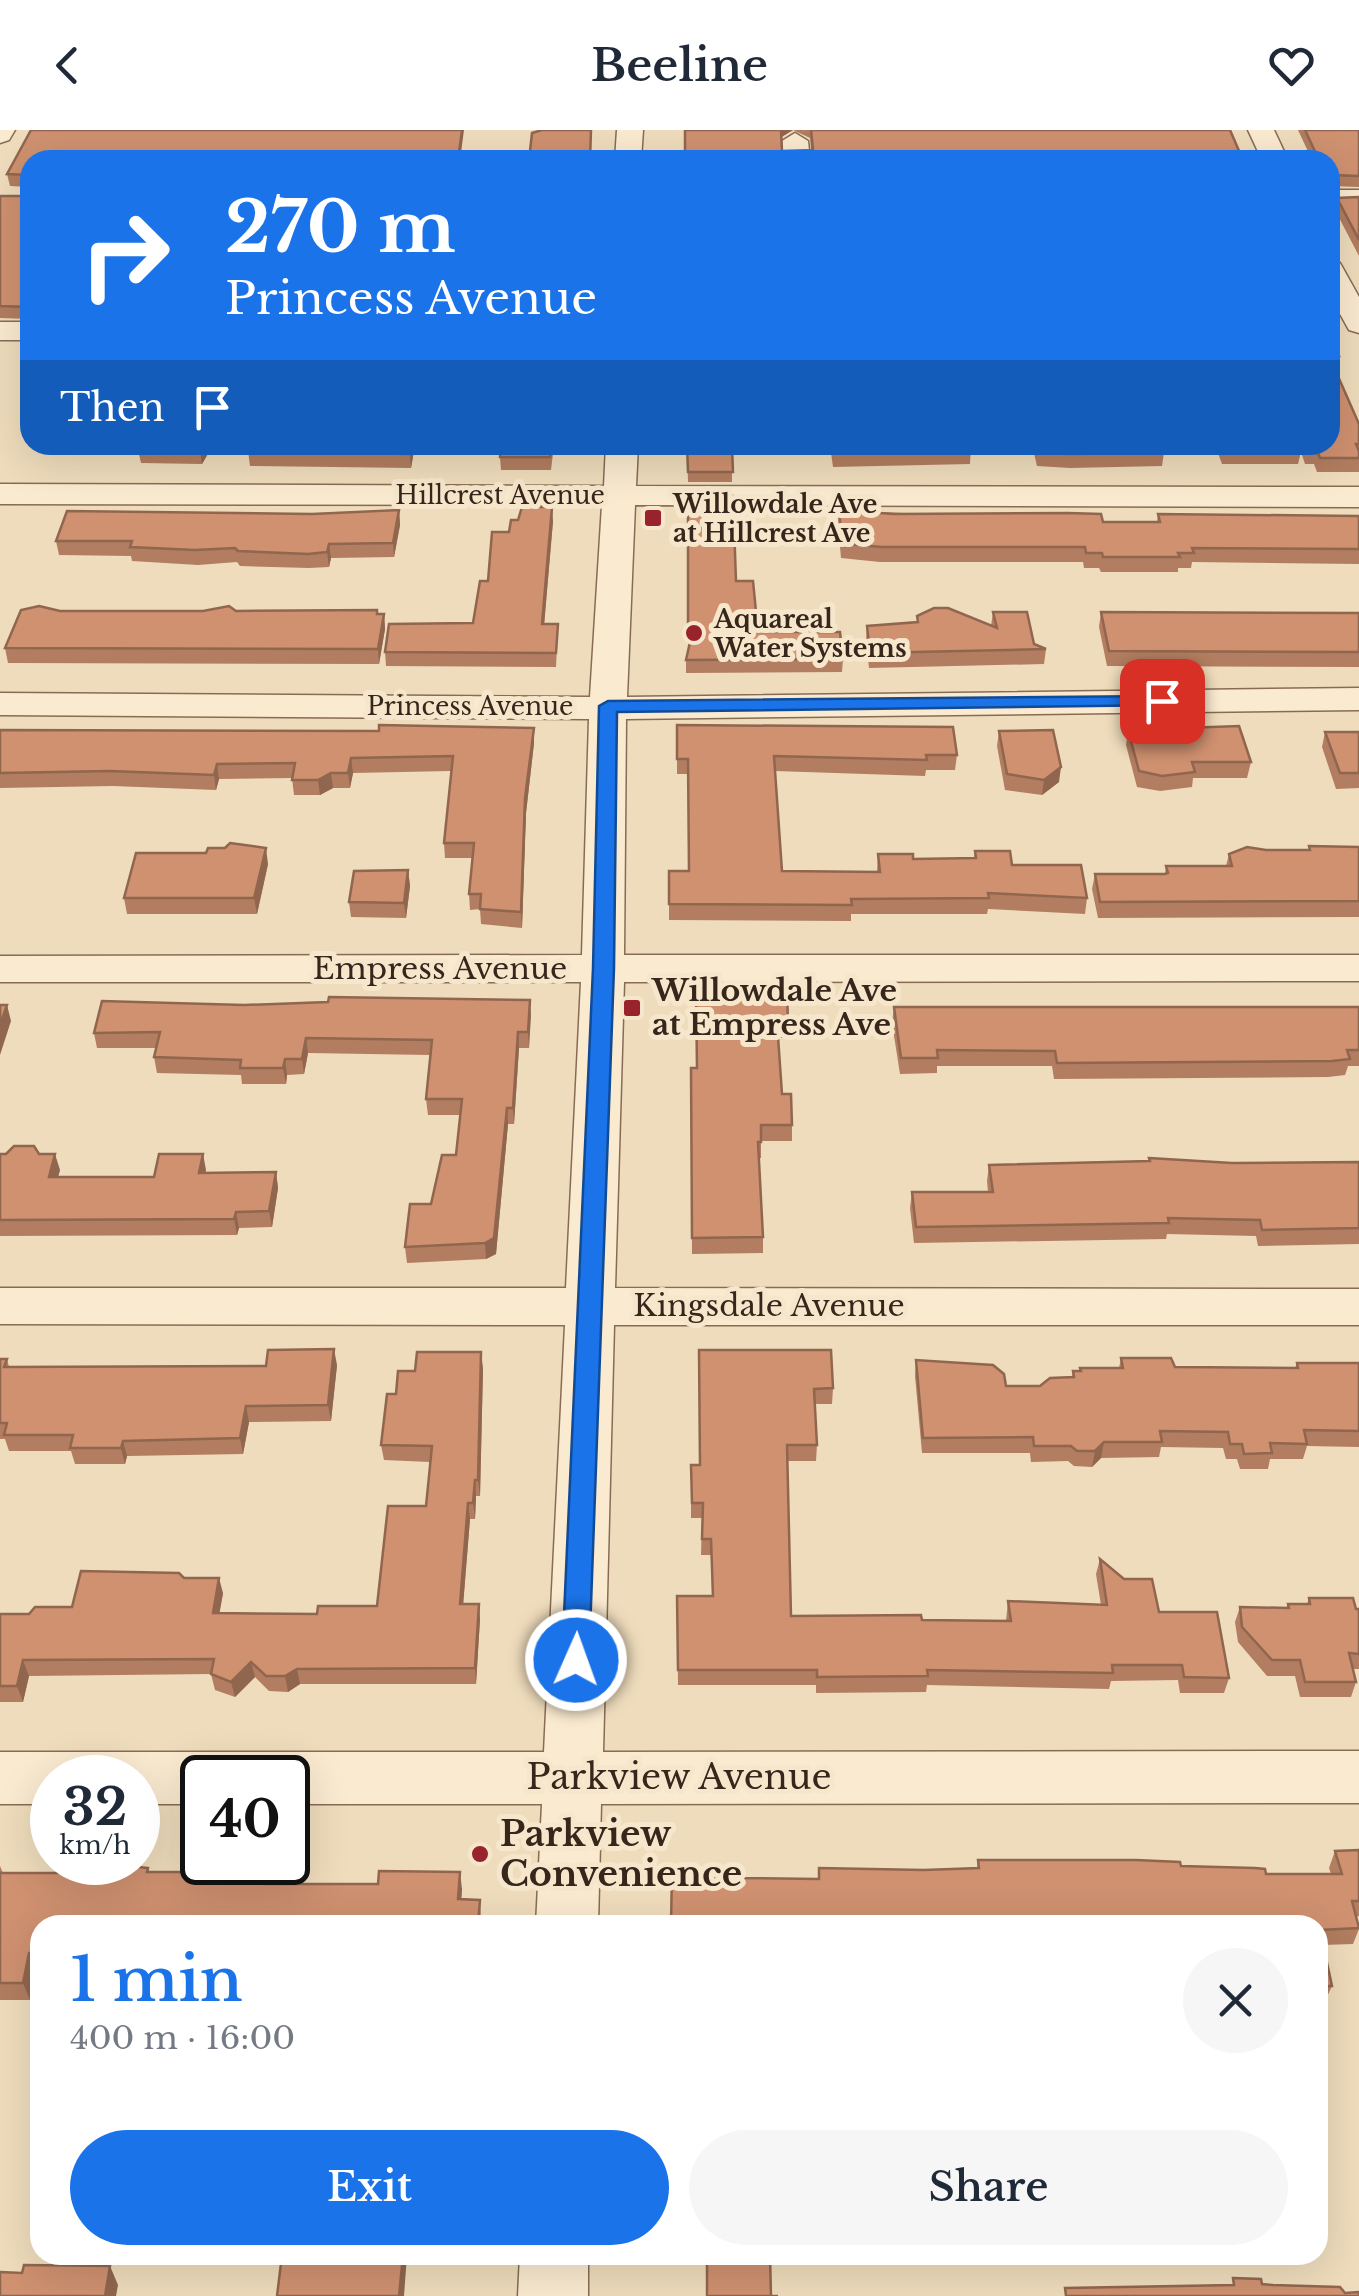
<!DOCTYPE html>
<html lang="en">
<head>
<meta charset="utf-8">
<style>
  body { margin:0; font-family:"Libre Baskerville",serif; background:#f6f6f7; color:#1f2937; height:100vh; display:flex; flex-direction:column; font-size:38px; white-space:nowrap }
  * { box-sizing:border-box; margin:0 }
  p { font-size:32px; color:#747a83 }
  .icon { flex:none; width:55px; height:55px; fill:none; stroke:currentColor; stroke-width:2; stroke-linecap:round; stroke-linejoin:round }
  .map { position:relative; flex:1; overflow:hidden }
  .side { position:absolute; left:30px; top:1785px; width:1298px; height:350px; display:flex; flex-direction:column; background:#fff; border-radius:30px; box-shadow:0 10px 40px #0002 }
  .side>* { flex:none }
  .hud { position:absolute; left:20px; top:20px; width:1320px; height:305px; border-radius:30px; box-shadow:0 10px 40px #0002; background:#1a73e8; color:#fff; overflow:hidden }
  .speed { position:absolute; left:30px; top:1625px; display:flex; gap:20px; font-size:50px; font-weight:700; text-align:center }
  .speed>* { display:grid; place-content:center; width:130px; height:130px; border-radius:50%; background:#fff; box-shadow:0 10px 40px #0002; line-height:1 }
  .speed small { font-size:25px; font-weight:400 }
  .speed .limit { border:5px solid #111; border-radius:15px; background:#fff; color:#111 }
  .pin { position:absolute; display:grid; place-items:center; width:85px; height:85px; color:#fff; margin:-42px; border-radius:20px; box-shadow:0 5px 15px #0006 }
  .me { position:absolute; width:110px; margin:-55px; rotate:2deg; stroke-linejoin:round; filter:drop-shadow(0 0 8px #0008) }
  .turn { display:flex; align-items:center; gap:35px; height:210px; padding:0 40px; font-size:45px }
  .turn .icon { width:130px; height:130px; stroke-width:2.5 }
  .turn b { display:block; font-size:70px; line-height:85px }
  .then { display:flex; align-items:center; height:95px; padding:0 40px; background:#0003; gap:20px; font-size:38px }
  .round { display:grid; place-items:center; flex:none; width:105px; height:105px; border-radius:52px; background:#f6f6f7 }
  .head { display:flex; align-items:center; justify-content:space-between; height:170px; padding:0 40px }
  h1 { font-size:60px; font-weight:600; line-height:75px; color:#1a73e8 }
  .button { display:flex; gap:20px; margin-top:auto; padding:20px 40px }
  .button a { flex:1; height:115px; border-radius:60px; background:#1a73e8; color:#fff; font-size:40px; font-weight:600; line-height:115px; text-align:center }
  .button a+a { background:#f6f6f7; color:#1f2937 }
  header { display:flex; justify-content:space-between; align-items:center; height:130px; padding:0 40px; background:#fff; font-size:45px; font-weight:600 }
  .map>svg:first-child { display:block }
</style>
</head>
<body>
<header><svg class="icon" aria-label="back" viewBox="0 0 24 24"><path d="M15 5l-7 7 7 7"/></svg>Beeline<svg class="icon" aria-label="heart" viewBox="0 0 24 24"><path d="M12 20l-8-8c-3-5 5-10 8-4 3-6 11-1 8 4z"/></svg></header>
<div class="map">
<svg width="1359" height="2166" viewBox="0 0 1359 2166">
  <rect width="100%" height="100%" fill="#efdcbc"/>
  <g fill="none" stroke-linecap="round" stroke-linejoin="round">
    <defs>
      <g id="minor">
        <polygon points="0,0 15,0 9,10 0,13"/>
        <polygon points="617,0 643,0 641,30 615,30"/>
        <polygon points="1248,0 1274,0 1288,30 1262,30"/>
        <polygon points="795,3 808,11 810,30 784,30 782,11"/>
        <rect x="1330" y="60" width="29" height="16"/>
        <polygon points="1330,131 1340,133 1359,167 1359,203 1349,200 1330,166"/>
        <rect x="0" y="192" width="30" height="18"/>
        <polygon points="606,315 638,315 636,356 1359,357 1359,377 635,375 627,567 1359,558 1359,580 626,589 624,825 1359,825 1359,851 624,852 615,1158 1359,1159 1359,1195 614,1195 603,1622 1359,1621 1359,1673 601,1674 598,1795 536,1795 542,1674 288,1674 288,1648 202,1648 202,1674 138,1674 138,1648 52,1648 52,1674 0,1674 0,1622 544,1622 565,1195 0,1194 0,1158 566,1158 581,852 0,852 0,826 582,825 589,589 0,585 0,563 590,567 602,375 0,374 0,354 604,356"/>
        <polygon points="520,2125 588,2125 588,2166 518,2166"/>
      </g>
    </defs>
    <use href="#minor" stroke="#876c55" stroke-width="3"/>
    <use href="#minor" fill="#faead0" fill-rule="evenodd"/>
  </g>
  <g fill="#b27d60">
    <polygon points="685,0 793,0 781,7 782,21 811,20 810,8 793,0 1230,0 677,30 685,22"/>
    <polygon points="1298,0 1359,0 1359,57 1330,56 1330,30 1312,30"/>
    <polygon points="460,30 30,57 10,56 7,44"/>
    <polygon points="0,66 30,66 30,189 0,188"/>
    <polygon points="1359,67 1359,126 1335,80 1337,68"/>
    <polygon points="1330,206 1339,226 1336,239 1335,239 1359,294 1359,342 1317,342 1314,334 1305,334 1301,322 1298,334 1222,334 1215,315 1330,315"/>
    <polygon points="140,315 213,315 202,334 141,333 138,320"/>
    <polygon points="250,315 415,315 411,338 250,336 248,321"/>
    <polygon points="554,315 551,340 501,340 500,327"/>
    <polygon points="687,315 732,317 732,352 688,352"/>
    <polygon points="830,315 971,315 970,334 833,337"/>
    <polygon points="1032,315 1162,315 1164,322 1162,336 1070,338 1037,336"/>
    <polygon points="688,366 736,451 758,502 843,529 842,542 686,543 686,530 691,507 688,507"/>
    <polygon points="399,380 400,395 394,427 331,428 329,437 309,438 240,436 237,432 198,435 132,431 131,426 59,425 56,411 312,384"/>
    <polygon points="839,380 1103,392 1157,392 1158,384 1359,386 1359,434 1192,432 1191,438 1178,438 1178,442 1101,442 1099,438 1084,438 1083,432 880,432 841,428 838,395"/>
    <polygon points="553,391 544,494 558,494 556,537 386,536 385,522 473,493 488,451 509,402"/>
    <polygon points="60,481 236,481 384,484 385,499 379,534 8,533 5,518"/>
    <polygon points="993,482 1034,514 1046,519 1044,534 869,538 866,511 867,496 917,492 917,486 991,496"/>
    <polygon points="1101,482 1359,483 1359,537 1107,536 1099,497"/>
    <polygon points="677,595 957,625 955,640 926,640 925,646 775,641 782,741 877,742 878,724 913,729 974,728 975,721 1012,735 1087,768 1085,784 988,779 987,784 851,784 851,791 669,790 669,741 689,741 688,644 677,644"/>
    <polygon points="534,598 534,613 526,683 522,798 481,794 480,779 470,780 469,764 472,728 445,728 444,713 451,641 353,643 350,658 333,658 320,665 294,665 292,648 219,649 216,660 113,656 0,658 0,600 379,601"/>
    <polygon points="1128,600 1251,632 1247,648 1193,648 1192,657 1160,661 1137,657 1126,615"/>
    <polygon points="999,601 1059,652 1042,665 1005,660 997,616"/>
    <polygon points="1325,602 1359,602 1359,658 1336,659 1322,617"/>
    <polygon points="1309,716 1359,717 1359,787 1098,788 1092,759 1095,744 1165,744 1166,736 1226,736 1229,724 1266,720 1308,720"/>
    <polygon points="206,723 268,734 257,784 127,784 124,768"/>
    <polygon points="408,740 410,756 406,788 351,787 349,772"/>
    <polygon points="696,861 788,892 788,908 778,908 782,964 792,995 792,1011 761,1011 761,1028 759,1028 763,1107 763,1123 692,1124 691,938 697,938"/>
    <polygon points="530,870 529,918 519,918 514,994 508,994 496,1124 486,1129 407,1133 405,1117 431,1074 456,1025 460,985 428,985 426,969 430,925 308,923 304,944 287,945 286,954 242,954 241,945 157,943 154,927 156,918 97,918 94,903 244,875"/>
    <polygon points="894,877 1359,877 1359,936 1348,936 1345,945 1328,947 1054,949 1052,936 937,936 937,943 900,944 892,893"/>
    <polygon points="0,1024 39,1024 60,1040 58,1047 154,1047 203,1024 205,1043 276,1042 278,1058 272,1097 239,1098 237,1105 0,1106"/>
    <polygon points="1149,1028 1232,1033 1359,1032 1359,1114 1258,1116 1256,1106 1167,1104 1166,1109 914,1113 910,1078 912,1062 988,1062 987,1051 989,1035 1149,1031"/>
    <polygon points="699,1220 833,1258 832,1274 815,1274 817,1315 816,1331 788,1331 791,1486 1006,1491 1008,1471 1101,1475 1096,1444 1100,1429 1229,1548 1224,1563 1180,1563 1178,1550 1111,1551 1109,1559 927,1555 926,1562 816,1563 816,1555 678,1555 677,1466 712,1466 711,1425 701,1425 702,1388 691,1388 691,1335 700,1335"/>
    <polygon points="1121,1228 1175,1237 1295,1238 1297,1233 1359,1233 1359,1317 1307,1316 1303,1329 1270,1329 1268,1339 1240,1339 1237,1329 1226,1329 1223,1318 1161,1317 1159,1327 1101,1328 1092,1337 1074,1336 1068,1331 1031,1332 1030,1323 922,1323 915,1246 916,1230 1006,1256 1040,1256 1072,1247 1073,1241 1079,1241 1080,1238 1119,1238"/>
    <polygon points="0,1229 7,1229 9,1237 337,1235 331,1291 249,1292 243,1324 127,1326 125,1334 75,1334 71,1321 9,1321 5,1309 0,1309"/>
    <polygon points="483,1238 480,1366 476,1366 475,1389 470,1389 463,1474 480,1489 476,1554 300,1554 288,1562 269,1561 255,1547 235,1567 215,1560 211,1544 29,1546 23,1572 0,1572 0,1484 29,1484 72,1477 184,1448 223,1463 219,1483 317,1484 377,1476 426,1376 430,1332 384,1330 381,1315 396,1264"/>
    <polygon points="1309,1468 1359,1479 1359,1539 1353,1539 1356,1552 1351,1567 1300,1567 1295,1546 1267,1546 1238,1512 1235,1492 1240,1477 1286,1478 1288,1474 1307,1474"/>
    <polygon points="1359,1720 1359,1786 1356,1787 1359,1799 1353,1814 1323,1815 1332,1856 1325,1871 1318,1871 1318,1795 734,1748 818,1749 819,1738 924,1740 977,1738 978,1730 1181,1736 1266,1744 1331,1744 1329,1738 1335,1721"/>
    <polygon points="0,1736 3,1743 71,1743 148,1738 149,1742 266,1747 268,1754 462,1759 461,1769 482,1787 481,1795 40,1795 40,1840 36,1840 30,1870 0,1870"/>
  </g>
  <g fill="#91664e">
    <polygon points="462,0 464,0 460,30 458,30"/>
    <polygon points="780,0 793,0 780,8"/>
    <polygon points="203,315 213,315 202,334 200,320"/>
    <polygon points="411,315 415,315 411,338 410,324"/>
    <polygon points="552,377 553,391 543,508 542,494"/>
    <polygon points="399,380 400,395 394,427 393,413"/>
    <polygon points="329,414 331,428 329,437 327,422"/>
    <polygon points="384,484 385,499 379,534 378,519"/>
    <polygon points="534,598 534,613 526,683 522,798 521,782 525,668"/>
    <polygon points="351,628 353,643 350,658 348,643"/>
    <polygon points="217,634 219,649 216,660 214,645"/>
    <polygon points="1061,637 1059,652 1042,665 1044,650"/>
    <polygon points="331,643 333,658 320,665 318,650"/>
    <polygon points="266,718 268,734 257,784 254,768"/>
    <polygon points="408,740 410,756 406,788 404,773"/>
    <polygon points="530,870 531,886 529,918 528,902"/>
    <polygon points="7,875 11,891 0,925 0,895"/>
    <polygon points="518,902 519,918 514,994 513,978"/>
    <polygon points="306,908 308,923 304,944 302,929"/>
    <polygon points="285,929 287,945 286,954 283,938"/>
    <polygon points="507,978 508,994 496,1124 486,1129 485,1113"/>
    <polygon points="55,1024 60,1040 53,1063 49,1047"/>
    <polygon points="203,1024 206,1040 202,1059 199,1043"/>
    <polygon points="276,1042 278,1058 272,1097 269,1081"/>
    <polygon points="236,1082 239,1098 237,1105 234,1089"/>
    <polygon points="334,1219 337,1235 331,1291 328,1275"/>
    <polygon points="481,1222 483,1238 480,1366 478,1350"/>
    <polygon points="246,1276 249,1292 243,1324 240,1308"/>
    <polygon points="123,1311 127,1326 125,1334 121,1318"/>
    <polygon points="1104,1312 1101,1328 1092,1337 1095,1321"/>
    <polygon points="475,1350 476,1366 475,1389 473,1373"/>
    <polygon points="468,1373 470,1389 462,1489 460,1474"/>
    <polygon points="219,1448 223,1463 217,1498 213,1483"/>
    <polygon points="479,1474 480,1489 476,1554 475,1538"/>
    <polygon points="23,1530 29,1546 23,1572 17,1556"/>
    <polygon points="251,1532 255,1547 235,1567 231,1552"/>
    <polygon points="297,1539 300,1554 288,1562 285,1546"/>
    <polygon points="460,1742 462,1759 460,1787 458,1769"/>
    <polygon points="480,1770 481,1795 478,1795"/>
    <polygon points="29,1823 36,1840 30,1870 23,1853"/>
    <polygon points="403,2125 407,2125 404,2166 399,2166"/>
    <polygon points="110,2136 118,2155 116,2166 105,2166"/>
  </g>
  <g fill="#cf9170" stroke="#91664e" stroke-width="2.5">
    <polygon points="31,0 462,0 458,30 30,30 30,45 7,44"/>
    <polygon points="542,0 591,0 590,30 529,30 532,3"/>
    <polygon points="685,0 781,0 782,21 813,20 811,0 1230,0 1243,30 677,30 677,22 685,22"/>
    <polygon points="1305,0 1359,0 1359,46 1332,45 1330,48 1330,30 1319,30"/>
    <polygon points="0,66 30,66 30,177 0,176"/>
    <polygon points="1359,67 1359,110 1337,68"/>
    <polygon points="1330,206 1339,226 1330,226"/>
    <polygon points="1330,228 1359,294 1359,314 1356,314 1359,321 1359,328 1320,328 1317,320 1308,320 1306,315 1330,315"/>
    <polygon points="140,315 203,315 200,320 138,320"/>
    <polygon points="250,315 411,315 410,324 248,321"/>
    <polygon points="501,315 552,315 550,327 500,327"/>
    <polygon points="687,315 727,315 727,317 732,317 733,342 688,342"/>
    <polygon points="833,315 971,315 971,320 833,323"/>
    <polygon points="1037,315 1162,315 1164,322 1072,324 1039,323"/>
    <polygon points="1222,315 1301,315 1301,320 1224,321"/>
    <polygon points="688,366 733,366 736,451 753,451 758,502 840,502 843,529 686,530 694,494 688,494"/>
    <polygon points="522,377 552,377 542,494 558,494 556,523 385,522 389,494 473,493 480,451 488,451 492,402 509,402 511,390 518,390"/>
    <polygon points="399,380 393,413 329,414 327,422 308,424 238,421 235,418 195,420 130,417 132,411 56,411 67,381 312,384"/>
    <polygon points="839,380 894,384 1068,383 1101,384 1103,392 1160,392 1158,384 1359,386 1359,419 1192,418 1194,423 1178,423 1180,427 1103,427 1102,423 1086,423 1085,417 881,417 842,413"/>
    <polygon points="39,476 60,481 203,481 229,476 236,481 377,480 377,484 384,484 378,519 5,518 21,480"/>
    <polygon points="934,478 948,478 997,498 993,482 1027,482 1034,514 1046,519 870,523 867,496 918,492 917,486"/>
    <polygon points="1101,482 1359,483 1359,522 1109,521"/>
    <polygon points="379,595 534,598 525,668 521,782 480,779 481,764 469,764 474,713 444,713 453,626 351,628 348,643 331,643 318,650 292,650 295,633 217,634 214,645 110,641 0,643 0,600 379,601"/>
    <polygon points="677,595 953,597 957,625 926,625 927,630 774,626 782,741 880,742 878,724 913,724 913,729 976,728 975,721 1010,721 1012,735 1081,735 1087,768 988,763 989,768 851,769 852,775 669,774 669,741 689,741 688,629 677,629"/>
    <polygon points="1239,596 1251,632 1192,632 1195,642 1162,646 1139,641 1128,600"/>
    <polygon points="1053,600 1061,637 1044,650 1007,644 999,601"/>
    <polygon points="1325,602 1359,602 1359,643 1340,643"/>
    <polygon points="230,713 266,718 254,768 124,768 136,723 206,723 208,718 225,718"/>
    <polygon points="1309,716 1359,717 1359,771 1100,772 1095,744 1165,744 1168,743 1166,736 1232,736 1229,724 1247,717 1266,720 1310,720"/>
    <polygon points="408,740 404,773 349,772 354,741"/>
    <polygon points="696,861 787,861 788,892 777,892 782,964 791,964 792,995 761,995 761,1012 758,1012 763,1107 692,1108 691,938 697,938"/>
    <polygon points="329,867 530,870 528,902 518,902 513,978 507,978 494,1108 485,1113 405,1117 410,1074 431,1074 442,1025 456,1025 462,969 426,969 432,910 306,908 302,929 285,929 283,938 240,938 241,930 154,927 160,902 94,903 102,871 244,875 328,872"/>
    <polygon points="0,875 7,875 0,895"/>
    <polygon points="894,877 1359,877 1359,920 1347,920 1350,929 1332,931 1057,933 1055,921 937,920 938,928 901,928"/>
    <polygon points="14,1016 34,1016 39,1024 55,1024 49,1047 154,1047 159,1024 203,1024 199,1043 276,1042 269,1081 236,1082 234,1089 0,1090 0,1024 6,1024"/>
    <polygon points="1149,1028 1232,1033 1359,1032 1359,1098 1262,1100 1260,1090 1168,1088 1169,1093 916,1097 912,1062 993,1062 989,1035 1150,1031"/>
    <polygon points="334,1219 328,1275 246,1276 240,1308 123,1311 121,1318 70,1318 73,1305 4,1305 7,1293 0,1293 0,1229 7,1229 4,1237 266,1236 268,1220"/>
    <polygon points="699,1220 831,1220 833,1258 814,1259 817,1315 787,1315 791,1486 921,1485 922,1490 1011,1491 1008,1471 1107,1475 1100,1429 1124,1449 1152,1449 1159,1482 1217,1482 1229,1548 1184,1547 1182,1535 1112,1535 1113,1543 927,1540 928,1546 817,1547 817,1540 678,1540 677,1466 713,1466 711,1409 702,1409 703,1373 692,1373 691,1335 700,1335"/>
    <polygon points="417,1222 481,1222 478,1350 475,1350 473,1373 468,1373 460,1474 479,1474 475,1538 297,1539 285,1546 266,1546 251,1532 231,1552 211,1544 214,1529 23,1530 17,1556 0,1556 0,1484 29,1484 35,1477 72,1477 81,1441 179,1443 184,1448 219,1448 213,1483 317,1484 318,1476 377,1476 388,1376 426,1376 432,1316 381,1315 387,1264 396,1264 398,1241 415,1241"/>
    <polygon points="1121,1228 1171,1228 1175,1237 1298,1238 1297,1233 1359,1233 1359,1301 1304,1300 1307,1314 1270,1313 1272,1323 1244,1324 1242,1314 1230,1314 1228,1302 1160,1301 1162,1312 1104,1312 1095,1321 1077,1321 1071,1316 1034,1316 1033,1307 923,1308 916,1230 993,1235 1004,1244 1006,1256 1040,1256 1050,1248 1074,1247 1073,1241 1081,1241 1080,1238 1123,1238"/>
    <polygon points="1309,1468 1353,1468 1356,1479 1359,1479 1359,1524 1349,1523 1356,1552 1305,1552 1300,1530 1272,1530 1242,1497 1240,1477 1289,1478 1288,1474 1310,1474"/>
    <polygon points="1359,1720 1359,1771 1352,1771 1359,1798 1320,1800 1332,1856 1318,1856 1318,1795 671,1795 672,1740 734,1741 734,1748 819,1749 819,1738 924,1740 979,1738 978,1730 1136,1730 1180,1732 1181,1736 1255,1738 1265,1739 1266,1744 1342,1744 1335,1721"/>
    <polygon points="73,1735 122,1735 148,1738 147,1742 234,1742 233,1747 266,1747 265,1754 378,1754 379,1741 460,1742 458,1769 480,1770 478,1795 40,1795 40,1823 29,1823 23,1853 0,1853 0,1743 71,1743"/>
    <polygon points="282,2125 403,2125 399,2166 277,2166"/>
    <polygon points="707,2125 770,2125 771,2166 778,2166 707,2166"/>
    <polygon points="24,2135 110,2136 105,2166 0,2166 0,2142 22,2143"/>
    <polygon points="1233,2148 1261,2149 1262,2154 1273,2155 1340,2157 1345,2163 1359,2162 1359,2166 1066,2166 1065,2158 1234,2155"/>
  </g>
  <polygon fill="#1a73e8" stroke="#114b97" stroke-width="2.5" points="1162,566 1171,571 1169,575 617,582 614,838 589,1530 585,1538 576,1541 566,1538 562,1530 593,838 599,576 608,571"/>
  <g fill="#98232c" stroke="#f6e7cc" stroke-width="4">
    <rect x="643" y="378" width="20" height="20" rx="5"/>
    <circle cx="694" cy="503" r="10"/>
    <rect x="622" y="868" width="20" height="20" rx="5"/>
    <circle cx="480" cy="1724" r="10"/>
  </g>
  <g text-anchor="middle" stroke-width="10" stroke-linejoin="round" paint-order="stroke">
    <g font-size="25" fill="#36261b" stroke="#f6e7cc">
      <text x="500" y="374">Hillcrest Avenue</text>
      <text x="470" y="585">Princess Avenue</text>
    </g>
    <g font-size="25" font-weight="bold" fill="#36261b" stroke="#f6e7cc" text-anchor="start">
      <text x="673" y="383">Willowdale Ave<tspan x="673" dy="29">at Hillcrest Ave</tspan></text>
      <text x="714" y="498">Aquareal<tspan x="714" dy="29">Water Systems</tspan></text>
    </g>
    <g font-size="30" fill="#36261b" stroke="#f6e7cc">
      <text x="440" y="849">Empress Avenue</text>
      <text x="769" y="1186">Kingsdale Avenue</text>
    </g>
    <g font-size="30" font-weight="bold" fill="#36261b" stroke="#f6e7cc" text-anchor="start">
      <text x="652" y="871">Willowdale Ave<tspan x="652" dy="34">at Empress Ave</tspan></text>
    </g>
    <g font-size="35" fill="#36261b" stroke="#f6e7cc">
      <text x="679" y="1659">Parkview Avenue</text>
    </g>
    <g font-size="35" font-weight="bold" fill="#36261b" stroke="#f6e7cc" text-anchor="start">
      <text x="500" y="1716">Parkview<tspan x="500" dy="40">Convenience</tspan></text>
    </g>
  </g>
</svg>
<div class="speed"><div>32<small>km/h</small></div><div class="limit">40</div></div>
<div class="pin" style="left:1162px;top:571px;background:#d93025"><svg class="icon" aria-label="arrive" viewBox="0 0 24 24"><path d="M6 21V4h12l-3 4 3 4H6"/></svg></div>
<svg class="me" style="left:576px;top:1530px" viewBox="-20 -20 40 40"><circle r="17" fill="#1a73e8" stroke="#fff" stroke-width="3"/><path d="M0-11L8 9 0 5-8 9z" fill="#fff"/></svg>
<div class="hud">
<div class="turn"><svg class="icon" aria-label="right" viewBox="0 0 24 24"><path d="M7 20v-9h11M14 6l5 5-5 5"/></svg><div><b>270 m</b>Princess Avenue</div></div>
<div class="then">Then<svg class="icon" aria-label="arrive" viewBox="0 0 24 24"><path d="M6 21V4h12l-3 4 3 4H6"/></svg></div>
</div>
<section class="side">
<div class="head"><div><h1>1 min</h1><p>400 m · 16:00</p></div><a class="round"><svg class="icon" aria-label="close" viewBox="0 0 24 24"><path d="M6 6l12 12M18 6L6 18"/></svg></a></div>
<div class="button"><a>Exit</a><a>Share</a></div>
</section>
</div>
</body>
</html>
